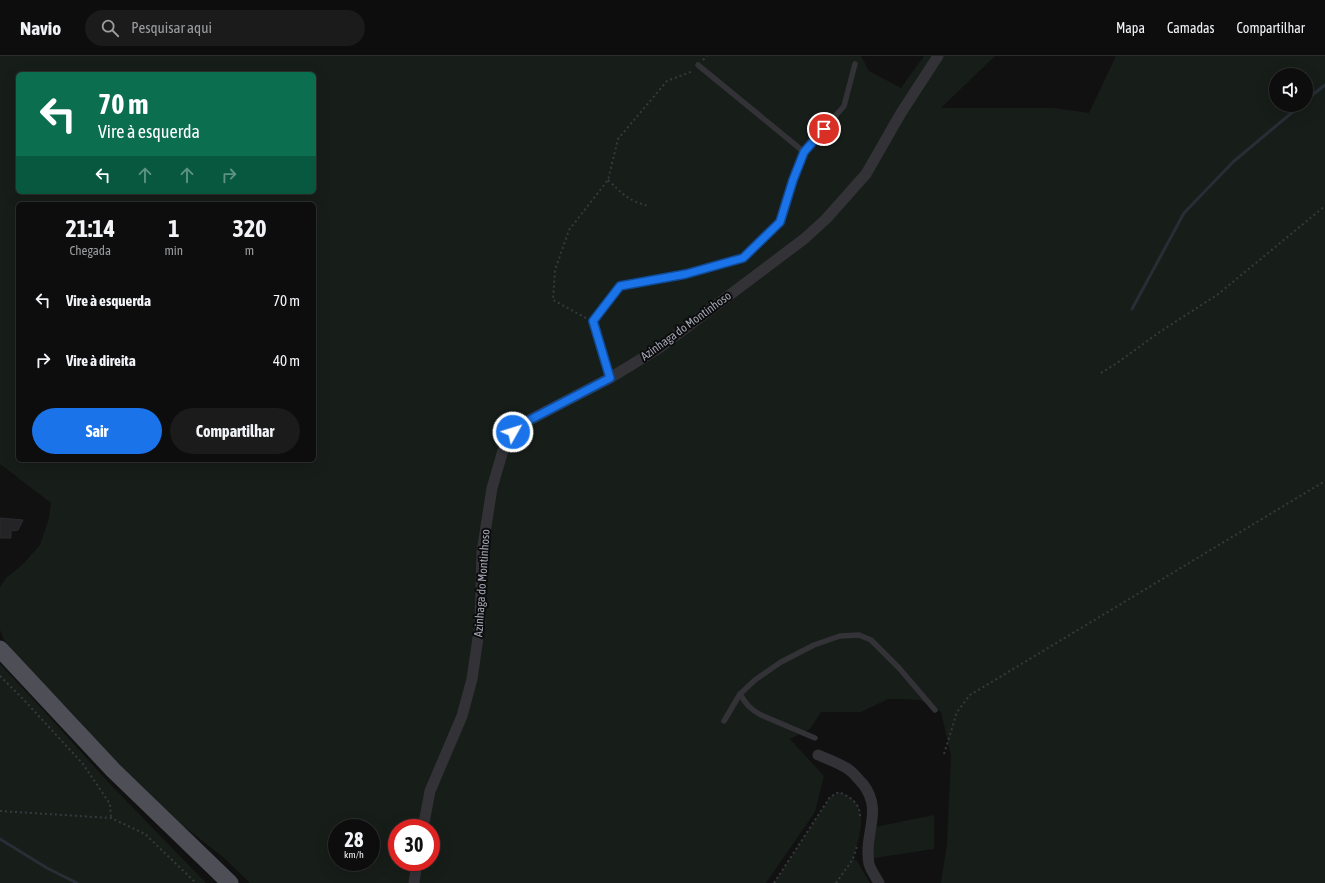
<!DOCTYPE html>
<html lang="pt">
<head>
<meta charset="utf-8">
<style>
  body { margin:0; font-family:"Asap Condensed",sans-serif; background:#1b1b1c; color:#f1f3f6; height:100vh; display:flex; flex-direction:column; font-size:15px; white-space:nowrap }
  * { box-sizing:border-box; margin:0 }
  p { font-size:13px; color:#9a9c9e }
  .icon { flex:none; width:22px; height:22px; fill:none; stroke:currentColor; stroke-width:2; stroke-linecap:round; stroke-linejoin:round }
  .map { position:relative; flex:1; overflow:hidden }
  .drawer { position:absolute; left:16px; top:146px; width:300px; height:260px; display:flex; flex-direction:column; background:#0d0d0e; border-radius:6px; box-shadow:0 4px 16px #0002,0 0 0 1px #2d2d2e }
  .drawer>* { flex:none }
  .banner { position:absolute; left:16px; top:16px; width:300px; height:122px; border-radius:6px; box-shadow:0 4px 16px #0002,0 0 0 1px #2d2d2e; background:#0b6e4f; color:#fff; overflow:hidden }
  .buttons { position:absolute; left:1269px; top:12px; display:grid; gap:8px }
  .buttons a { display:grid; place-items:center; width:44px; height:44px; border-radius:50%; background:#0d0d0e; box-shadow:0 4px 16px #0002,0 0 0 1px #2d2d2e; font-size:20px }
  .speed { position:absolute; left:328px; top:763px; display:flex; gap:8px; font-size:20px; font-weight:700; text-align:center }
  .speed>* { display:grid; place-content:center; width:52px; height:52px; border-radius:50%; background:#0d0d0e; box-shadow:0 4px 16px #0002,0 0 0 1px #2d2d2e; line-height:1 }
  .speed small { font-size:10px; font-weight:400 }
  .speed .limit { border:6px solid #d22; background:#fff; color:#111 }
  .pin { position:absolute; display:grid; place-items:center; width:34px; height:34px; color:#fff; margin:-17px; border:2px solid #fff; border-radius:50%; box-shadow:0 1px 4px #0007 }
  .me { position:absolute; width:44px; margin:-22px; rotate:51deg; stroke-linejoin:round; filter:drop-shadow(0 0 3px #0008) }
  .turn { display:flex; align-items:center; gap:14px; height:84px; padding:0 16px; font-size:18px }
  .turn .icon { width:52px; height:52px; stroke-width:2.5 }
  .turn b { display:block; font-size:28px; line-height:34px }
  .lanes { display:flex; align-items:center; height:38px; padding:0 16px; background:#0003; justify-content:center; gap:20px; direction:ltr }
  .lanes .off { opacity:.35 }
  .eta { display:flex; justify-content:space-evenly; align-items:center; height:68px; text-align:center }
  .eta b { font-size:24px; font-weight:700; line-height:28px }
  .action { display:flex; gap:8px; margin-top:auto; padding:8px 16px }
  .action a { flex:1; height:46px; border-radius:24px; background:#1a73e8; color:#fff; font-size:16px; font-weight:700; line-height:46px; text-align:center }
  .action a+a { background:#1b1b1c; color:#f1f3f6 }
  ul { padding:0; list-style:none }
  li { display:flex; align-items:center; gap:12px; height:60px; padding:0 16px }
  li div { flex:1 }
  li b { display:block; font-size:15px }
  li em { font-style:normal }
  header { display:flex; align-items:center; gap:24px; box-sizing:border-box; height:56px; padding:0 20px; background:#0d0d0e; border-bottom:1px solid #2d2d2e }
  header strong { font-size:19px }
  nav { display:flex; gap:22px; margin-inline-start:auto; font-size:14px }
  .search { width:280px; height:36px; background:#1b1b1c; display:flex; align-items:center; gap:10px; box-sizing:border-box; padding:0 14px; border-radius:22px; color:#9a9c9e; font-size:15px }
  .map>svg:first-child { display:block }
</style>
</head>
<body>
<header>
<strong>Navio</strong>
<div class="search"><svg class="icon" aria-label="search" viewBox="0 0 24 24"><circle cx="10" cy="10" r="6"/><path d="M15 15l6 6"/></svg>Pesquisar aqui</div>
<nav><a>Mapa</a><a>Camadas</a><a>Compartilhar</a></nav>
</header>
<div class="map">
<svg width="1325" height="827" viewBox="0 0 1325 827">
  <rect width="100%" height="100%" fill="#111112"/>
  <g fill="#171d19" fill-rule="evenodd">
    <path d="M0,0H861L869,15L901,32L924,0H995L941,52H1054L1089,57L1116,0H1325V827H941L947,788L951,700L941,656L920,644L904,643H888L861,656H821L810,673L790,683L824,720L815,756L766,827H250L223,801L150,744L117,709L74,659L26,611L4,584L0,574V531L6,522L22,509L40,489L49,462L51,447L0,408ZM18,18H314V136H18ZM1276,19H1306V49H1276ZM18,148H314V404H18ZM337,772H371V806H337ZM397,772H431V806H397Z"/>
    <polygon points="0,608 46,657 108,726 206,827 0,827"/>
    <path d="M839,736C842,738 847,739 850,741C870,754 858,784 853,803L857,805L870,827H774L830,741Z"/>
    <polygon points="934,759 934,793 868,803 870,772"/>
  </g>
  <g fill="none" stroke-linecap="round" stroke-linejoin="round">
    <g stroke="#272e36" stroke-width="3">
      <polyline points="1306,44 1325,29"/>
      <polyline points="1132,253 1184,157 1233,106 1301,49"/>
      <polyline points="0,783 47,812 77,827"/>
    </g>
  </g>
  <polygon fill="#242426" stroke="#2b2b2e" points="0,462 23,464 18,474 11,475 11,482 0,482"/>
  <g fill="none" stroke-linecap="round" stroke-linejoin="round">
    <g stroke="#38393e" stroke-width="2" stroke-dasharray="2 3" stroke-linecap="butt">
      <polyline points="703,4 707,0"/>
      <path d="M608,124C623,138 628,145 649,150"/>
      <polyline points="586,262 553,244 555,214 569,174 608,124 618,83 667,25 693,15"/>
      <polyline points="1101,317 1117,307 1161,275 1217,239 1325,150"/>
      <polyline points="0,620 24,644 83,708 110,748 111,762"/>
      <polyline points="944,698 957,656 970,639 1325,425"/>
      <polyline points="0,755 111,762 145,778 196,827"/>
      <path d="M774,827L830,741L839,736C850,741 860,747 860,760"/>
      <polyline points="836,827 853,803 857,790"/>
    </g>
    <g stroke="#323237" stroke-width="5.5">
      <polyline points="698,9 804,96"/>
      <polyline points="610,322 593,265 620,230 686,218 743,202 780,166 793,124 804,96 844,50 855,8"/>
      <path d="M740,638C746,648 751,654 761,659L815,682"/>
      <polyline points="724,665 740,638 755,624 781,606 814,589 840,580 859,579 871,584 899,612 935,654"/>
    </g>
    <g stroke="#323237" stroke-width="11">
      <path d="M818,699C828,703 839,707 848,713C854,717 858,723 863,728C884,755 863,778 869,808C871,815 876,821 879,827"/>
      <polyline points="423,772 430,735 462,660 472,623 480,568 482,496 492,432 506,384 520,369 610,322 659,292 804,183 826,163 866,118 901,57 938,0"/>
      <polyline points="414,827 417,806"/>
    </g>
    <polyline stroke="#4e4f56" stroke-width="17" points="0,593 113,714 230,827"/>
  </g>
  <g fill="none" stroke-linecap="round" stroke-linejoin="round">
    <defs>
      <polyline id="route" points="513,376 520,369 610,322 593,265 620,230 686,218 743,202 780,166 793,124 804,96 824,73"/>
    </defs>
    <use href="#route" stroke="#114b97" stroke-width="10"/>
    <use href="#route" stroke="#1a73e8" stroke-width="7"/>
  </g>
  <g text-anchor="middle" stroke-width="4" stroke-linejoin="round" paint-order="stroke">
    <g font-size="12" fill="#a2a5b3" stroke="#0c0c0d">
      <text transform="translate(686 270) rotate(-36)" y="4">Azinhaga do Montinhoso</text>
      <text transform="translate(482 527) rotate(-86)" y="4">Azinhaga do Montinhoso</text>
    </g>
  </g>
</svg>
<div class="buttons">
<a><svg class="icon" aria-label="sound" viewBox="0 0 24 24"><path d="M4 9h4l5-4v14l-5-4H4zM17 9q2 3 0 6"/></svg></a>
</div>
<div class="speed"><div>28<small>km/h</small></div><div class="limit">30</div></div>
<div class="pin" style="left:824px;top:73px;background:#d93025"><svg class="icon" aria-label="arrive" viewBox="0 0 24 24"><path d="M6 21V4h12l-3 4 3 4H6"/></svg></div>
<svg class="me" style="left:513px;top:376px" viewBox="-20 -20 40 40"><circle r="17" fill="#1a73e8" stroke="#fff" stroke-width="3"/><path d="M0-11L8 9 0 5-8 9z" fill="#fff"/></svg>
<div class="banner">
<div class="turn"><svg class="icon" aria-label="left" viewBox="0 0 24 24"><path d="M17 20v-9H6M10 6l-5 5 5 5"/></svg><div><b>70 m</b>Vire à esquerda</div></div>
<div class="lanes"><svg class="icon" aria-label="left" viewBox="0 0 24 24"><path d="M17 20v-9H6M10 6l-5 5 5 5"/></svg><svg class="icon off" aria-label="ahead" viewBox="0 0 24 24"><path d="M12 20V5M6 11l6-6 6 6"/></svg><svg class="icon off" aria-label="ahead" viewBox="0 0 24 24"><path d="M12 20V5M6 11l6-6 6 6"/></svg><svg class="icon off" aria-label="right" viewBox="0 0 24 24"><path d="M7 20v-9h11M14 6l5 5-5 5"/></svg></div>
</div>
<section class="drawer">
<div class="eta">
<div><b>21:14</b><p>Chegada</p></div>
<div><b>1</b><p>min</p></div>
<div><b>320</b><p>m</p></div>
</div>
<ul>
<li><svg class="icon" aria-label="left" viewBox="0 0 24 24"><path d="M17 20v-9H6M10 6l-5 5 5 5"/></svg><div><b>Vire à esquerda</b></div><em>70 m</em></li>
<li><svg class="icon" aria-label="right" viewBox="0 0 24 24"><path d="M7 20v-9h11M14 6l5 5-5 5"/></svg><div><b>Vire à direita</b></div><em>40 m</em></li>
</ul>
<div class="action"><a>Sair</a><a>Compartilhar</a></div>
</section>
</div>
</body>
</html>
